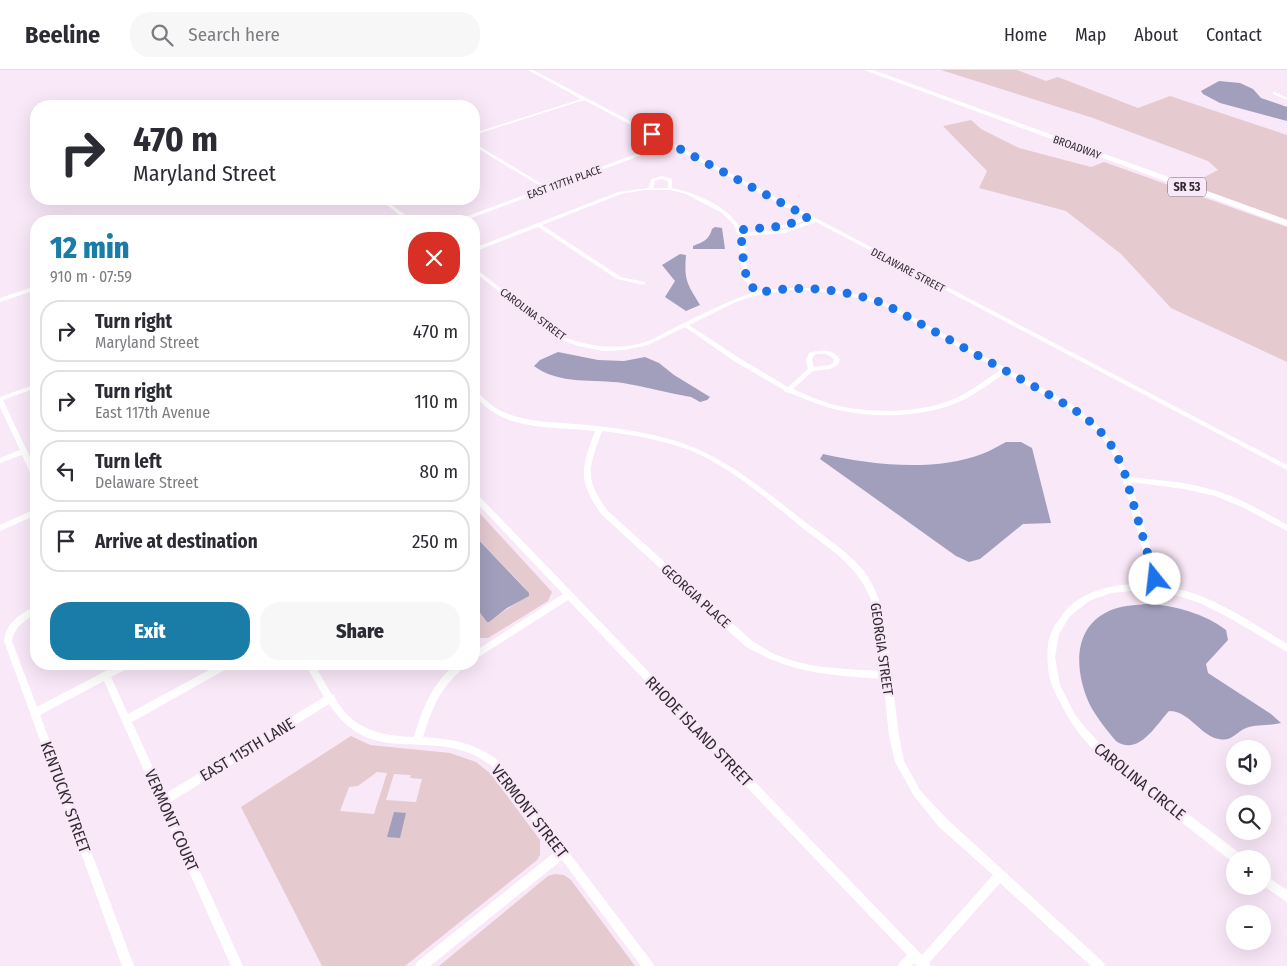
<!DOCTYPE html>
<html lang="en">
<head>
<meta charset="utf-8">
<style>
  body { margin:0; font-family:"Fira Sans Condensed",sans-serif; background:#f7f7f7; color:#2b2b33; height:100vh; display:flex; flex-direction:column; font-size:19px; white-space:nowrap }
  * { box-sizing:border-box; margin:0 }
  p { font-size:16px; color:#7c7c81 }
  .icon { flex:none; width:28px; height:28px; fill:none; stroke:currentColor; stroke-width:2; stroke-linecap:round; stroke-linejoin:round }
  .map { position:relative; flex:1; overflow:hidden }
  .sheet { position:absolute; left:30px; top:145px; width:450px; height:455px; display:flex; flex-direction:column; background:#fff; border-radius:20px; box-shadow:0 5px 20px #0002 }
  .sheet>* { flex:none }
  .hud { position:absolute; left:30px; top:30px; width:450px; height:105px; border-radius:20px; box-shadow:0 5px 20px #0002; background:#fff; color:#2b2b33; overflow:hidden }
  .fabs { position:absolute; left:1226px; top:670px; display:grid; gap:10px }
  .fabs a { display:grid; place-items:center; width:45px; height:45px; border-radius:50%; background:#fff; box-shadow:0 5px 20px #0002; font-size:25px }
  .pin { position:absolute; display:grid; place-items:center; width:42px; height:42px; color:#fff; margin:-21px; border-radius:10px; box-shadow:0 2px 8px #0006 }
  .me { position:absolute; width:55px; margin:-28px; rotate:344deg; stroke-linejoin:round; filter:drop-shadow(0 0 4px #0008) }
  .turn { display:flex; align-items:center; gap:18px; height:105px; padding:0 20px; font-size:22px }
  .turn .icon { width:65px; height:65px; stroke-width:2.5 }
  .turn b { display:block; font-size:35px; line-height:42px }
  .round { display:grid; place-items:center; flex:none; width:52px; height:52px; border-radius:20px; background:#f7f7f7 }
  .summary { display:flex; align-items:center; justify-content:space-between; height:85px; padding:0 20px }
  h1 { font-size:30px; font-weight:800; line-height:38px; color:#197da8 }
  .primary-button { display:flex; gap:10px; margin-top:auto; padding:10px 20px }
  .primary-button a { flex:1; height:58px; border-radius:20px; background:#197da8; color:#fff; font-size:20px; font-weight:800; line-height:58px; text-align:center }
  .primary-button a+a { background:#f7f7f7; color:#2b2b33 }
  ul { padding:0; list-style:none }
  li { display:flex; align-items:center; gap:15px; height:62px; margin:0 10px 8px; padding:0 10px; border:2px solid #e1e1e2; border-radius:20px }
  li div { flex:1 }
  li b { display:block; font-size:19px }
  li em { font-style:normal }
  header { display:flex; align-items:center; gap:30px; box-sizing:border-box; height:70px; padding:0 25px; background:#fff; border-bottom:1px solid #e1e1e2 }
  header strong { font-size:24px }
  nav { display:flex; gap:28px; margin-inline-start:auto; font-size:18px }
  .search { width:350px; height:45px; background:#f7f7f7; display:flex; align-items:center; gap:12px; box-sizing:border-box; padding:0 18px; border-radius:20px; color:#7c7c81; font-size:19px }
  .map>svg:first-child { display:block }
</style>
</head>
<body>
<header>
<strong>Beeline</strong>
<div class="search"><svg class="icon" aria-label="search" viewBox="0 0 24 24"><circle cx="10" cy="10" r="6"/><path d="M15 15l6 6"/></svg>Search here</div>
<nav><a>Home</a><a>Map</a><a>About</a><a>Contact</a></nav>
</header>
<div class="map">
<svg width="1287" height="896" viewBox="0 0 1287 896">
  <rect width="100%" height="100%" fill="#f9e8f8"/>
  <g fill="#e5cad0" fill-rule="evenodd">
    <polygon points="941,0 1017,0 1046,11 1058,7 1138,38 1170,26 1287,65 1287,150 1189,115 1218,100 1208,91 1093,48"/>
    <polygon points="971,50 981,59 1019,78 1091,97 1104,92 1287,157 1287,292 1171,238 1121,184 1066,141 979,118 987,101 943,56"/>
    <polygon points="474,437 552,522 548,531 488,568 480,568 474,563 474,535 487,552 529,525 524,517 474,465"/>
    <path d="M351,666L370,675L450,683L476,692L491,704L540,770V785L537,790L405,896H322L241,737ZM377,702L387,703L374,744L340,741L349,717L358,716ZM394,704L411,705L410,708L422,709L416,732L386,730Z"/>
    <polygon points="555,804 564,805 571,810 635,896 439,896 548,806"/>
  </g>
  <g fill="#a19fbc">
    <polygon points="1219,11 1240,13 1253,19 1261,28 1287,37 1287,51 1220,33 1203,24 1201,21"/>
    <path d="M715,157L722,158L725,179H693V176C703,172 709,170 712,159Z"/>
    <path d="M680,184L686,185C684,211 687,213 700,235L686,241L665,227L675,211L662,195Z"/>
    <path d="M558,282L598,290L624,291L645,287L659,293L674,305L710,327L707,330L700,332L691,327C668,323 646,317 623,313C596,309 558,315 534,296L540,290Z"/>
    <path d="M1006,372H1021L1032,378L1051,453L1023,454L980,489L969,492L956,486L820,389L823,384C871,395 935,402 982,384C990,381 998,376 1006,372Z"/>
    <polygon points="474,465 529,523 529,526 507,538 489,552 487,552 474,535"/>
    <path d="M1148,534C1175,535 1205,544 1226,560L1228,570L1206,594L1208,603L1271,644L1281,653C1269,656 1257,654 1246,658C1236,662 1232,672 1219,669C1200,666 1190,641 1169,641C1156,655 1138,687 1116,671C1108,662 1094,644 1089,633C1074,599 1072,554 1114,539C1125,535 1137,535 1148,534Z"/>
    <polygon points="394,742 406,743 400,768 387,767"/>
  </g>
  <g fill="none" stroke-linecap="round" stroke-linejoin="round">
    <g fill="#fff" fill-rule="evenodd">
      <path d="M528,0H533L1287,395V400L816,152L785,163L744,166L748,207L758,221C802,214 843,219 885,232L1073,335L1102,359L1117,379L1129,407C1155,410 1181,411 1206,418C1235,425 1261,440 1287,455V461L1242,437L1215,426L1184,419L1131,412L1162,516C1208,522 1248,550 1287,574V582L1228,547L1200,533L1172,524L1140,520L1111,523L1089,531L1070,546L1059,564L1055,587L1060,615L1074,643L1083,655L1103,677L1125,696L1242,785L1243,789H1235L1234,793C1208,773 1182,753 1156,732C1117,702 1082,678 1060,632C1055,623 1051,615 1049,604C1047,590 1046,576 1051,563C1053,557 1057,552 1061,547C1078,519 1123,511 1153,515L1120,401L1111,380L1098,363L1069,339L1005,303C989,314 974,326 956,333C923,347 877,348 843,341C832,339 820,335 810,331C801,328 793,323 785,322L784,320L734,291L685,257L648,275L625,280L603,281L578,276L560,269L474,202V198L476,199L564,267C591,277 615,280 642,273C653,270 664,263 674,258C700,245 726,232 754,222L742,207L738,165L734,155L722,143L686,124L670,120H644L621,124L542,155L621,207L645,212L646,213L643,215L617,209L538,157L476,181L474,182V178L618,122L649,118L651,109L662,106L672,109V118C699,124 731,137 743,163L784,160L812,150L809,149L784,158H780V156L805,147L669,75L463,151H457V150L543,118L474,76V73L547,117L665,73L584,30L474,65V63L581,29ZM662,109L668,111V118H653L655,111ZM789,220H805L836,223L881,234L1000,300C984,311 969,323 951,330C920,343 876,343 844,337C826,334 809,326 793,319L813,301L830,299L839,294L840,289C832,279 821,279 809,283L806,290L808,299L788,317L739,288L689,255L738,231L758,225ZM818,284C825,283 829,285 834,289V292L829,295L814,297L812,290L814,285Z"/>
      <polygon points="1273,22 1275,22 1287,28 1287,30 1273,24"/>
      <polygon points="379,129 384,129 413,151 407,151"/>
      <polygon points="142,148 146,148 149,151 143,151 142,149"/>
      <polygon points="36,216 36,220 0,232 0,228"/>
      <polygon points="36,314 36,318 3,330 36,400 36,410 32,407 22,385 0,393 0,388 20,380 0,337 0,327"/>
      <path d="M474,320L476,321C485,329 494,339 506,343C527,352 551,352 574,354C600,356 627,359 653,365C719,379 757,415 809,455C828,469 849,483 864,501C874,515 880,530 884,546L899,666L904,691L920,720L947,749L1103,892L1105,896H1091L1000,813L929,893L931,896H917L914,893L912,896H898L900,892L907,885L568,530L474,590V582L563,524L474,430V423L477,424L922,885L993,805L939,757L914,726L895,692L889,666L883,609C830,605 792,604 745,576L602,445C577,410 581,399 595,361C564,357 527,360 498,345C489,340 481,333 474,325ZM602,361C633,365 665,370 694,382C735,400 769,431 804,459C826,476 853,493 866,519C879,544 879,574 882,601C849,599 813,599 782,587C771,583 761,577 751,570L608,441C583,408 589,398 602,361Z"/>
      <polygon points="36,439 36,445 0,461 0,455"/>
      <path d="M36,537V544C25,550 14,557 12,571L37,637L119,594H131L130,597L111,607L128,644L220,594H231L230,597L132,652L165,724L324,627L305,594H314L332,625H334C336,631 341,637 345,642C362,662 388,666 414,667C422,639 433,612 456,594H466L465,597C441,616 432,638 423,667C453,669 476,673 500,692L652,892L654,896H641L562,790L430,896H415L417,892L556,781L494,698C486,692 477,685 467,682C414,664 368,693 329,634L169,733L243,896H231L104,611L40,645L134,896H122L4,571C6,553 20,543 36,537Z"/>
      <polygon points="1262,803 1287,820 1287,832 1262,815"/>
    </g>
    <polygon fill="#fff" fill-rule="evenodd" points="864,0 873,0 1287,150 1287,156"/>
  </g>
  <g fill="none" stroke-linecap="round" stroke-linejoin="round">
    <path stroke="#1a73e8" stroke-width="9" stroke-dasharray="0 16.2" d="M652,64L808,147L784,156L739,160C747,186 737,199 757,223C800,214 842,219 883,233L1055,328L1084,346L1100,361L1114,379L1124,401L1155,509"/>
  </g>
  <g text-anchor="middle" stroke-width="5" stroke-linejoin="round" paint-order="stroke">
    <g font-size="11" fill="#322c32" stroke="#f9e8f8">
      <text transform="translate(1077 77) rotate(20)" y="4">BROADWAY</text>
      <text transform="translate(564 112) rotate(-20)" y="4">EAST 117TH PLACE</text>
      <text transform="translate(908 200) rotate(28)" y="4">DELAWARE STREET</text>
      <text transform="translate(533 244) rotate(37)" y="4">CAROLINA STREET</text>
    </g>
    <rect fill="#f9e8f8" stroke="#6e646d" stroke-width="1" x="1168" y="107.5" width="38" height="19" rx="4"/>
    <g font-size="12" font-weight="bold" fill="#322c32">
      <text x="1187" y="121">SR 53</text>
    </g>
    <g font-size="14" fill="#322c32" stroke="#f9e8f8">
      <text transform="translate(696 526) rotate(42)" y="5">GEORGIA PLACE</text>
      <text transform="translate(882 579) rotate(82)" y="5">GEORGIA STREET</text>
    </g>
    <g font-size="16" fill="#322c32" stroke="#f9e8f8">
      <text transform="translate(699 661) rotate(46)" y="6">RHODE ISLAND STREET</text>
      <text transform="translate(247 679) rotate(-31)" y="6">EAST 115TH LANE</text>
      <text transform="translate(1140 711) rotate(39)" y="6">CAROLINA CIRCLE</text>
      <text transform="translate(66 727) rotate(70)" y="6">KENTUCKY STREET</text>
      <text transform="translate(530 741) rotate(52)" y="6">VERMONT STREET</text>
      <text transform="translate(172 750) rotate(66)" y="6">VERMONT COURT</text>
    </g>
  </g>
</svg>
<div class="fabs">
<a><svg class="icon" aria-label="sound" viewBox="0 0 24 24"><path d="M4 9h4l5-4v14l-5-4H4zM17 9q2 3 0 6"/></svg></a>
<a><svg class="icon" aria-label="search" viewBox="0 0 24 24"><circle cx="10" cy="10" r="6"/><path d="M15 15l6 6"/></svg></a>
<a>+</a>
<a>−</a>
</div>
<div class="pin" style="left:652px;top:64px;background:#d93025"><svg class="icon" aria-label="arrive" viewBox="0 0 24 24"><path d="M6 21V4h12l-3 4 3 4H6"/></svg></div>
<svg class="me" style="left:1155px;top:509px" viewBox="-20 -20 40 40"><circle r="19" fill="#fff"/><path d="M0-13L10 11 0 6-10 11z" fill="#1a73e8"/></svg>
<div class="hud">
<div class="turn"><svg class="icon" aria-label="right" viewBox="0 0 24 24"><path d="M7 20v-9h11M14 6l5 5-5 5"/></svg><div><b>470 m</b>Maryland Street</div></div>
</div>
<section class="sheet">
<div class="summary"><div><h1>12 min</h1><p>910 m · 07:59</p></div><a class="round" style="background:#d93025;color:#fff"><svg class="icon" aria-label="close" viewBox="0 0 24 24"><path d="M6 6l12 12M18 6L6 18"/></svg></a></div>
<ul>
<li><svg class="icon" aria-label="right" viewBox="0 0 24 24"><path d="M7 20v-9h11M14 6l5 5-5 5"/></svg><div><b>Turn right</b><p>Maryland Street</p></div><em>470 m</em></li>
<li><svg class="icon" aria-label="right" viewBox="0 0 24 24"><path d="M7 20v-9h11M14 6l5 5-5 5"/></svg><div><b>Turn right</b><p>East 117th Avenue</p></div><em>110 m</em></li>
<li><svg class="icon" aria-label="left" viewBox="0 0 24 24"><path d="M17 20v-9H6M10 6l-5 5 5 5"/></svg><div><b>Turn left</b><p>Delaware Street</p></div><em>80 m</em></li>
<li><svg class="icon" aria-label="arrive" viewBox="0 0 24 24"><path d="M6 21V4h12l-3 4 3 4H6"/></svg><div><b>Arrive at destination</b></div><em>250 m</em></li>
</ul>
<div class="primary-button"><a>Exit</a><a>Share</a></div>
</section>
</div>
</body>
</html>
